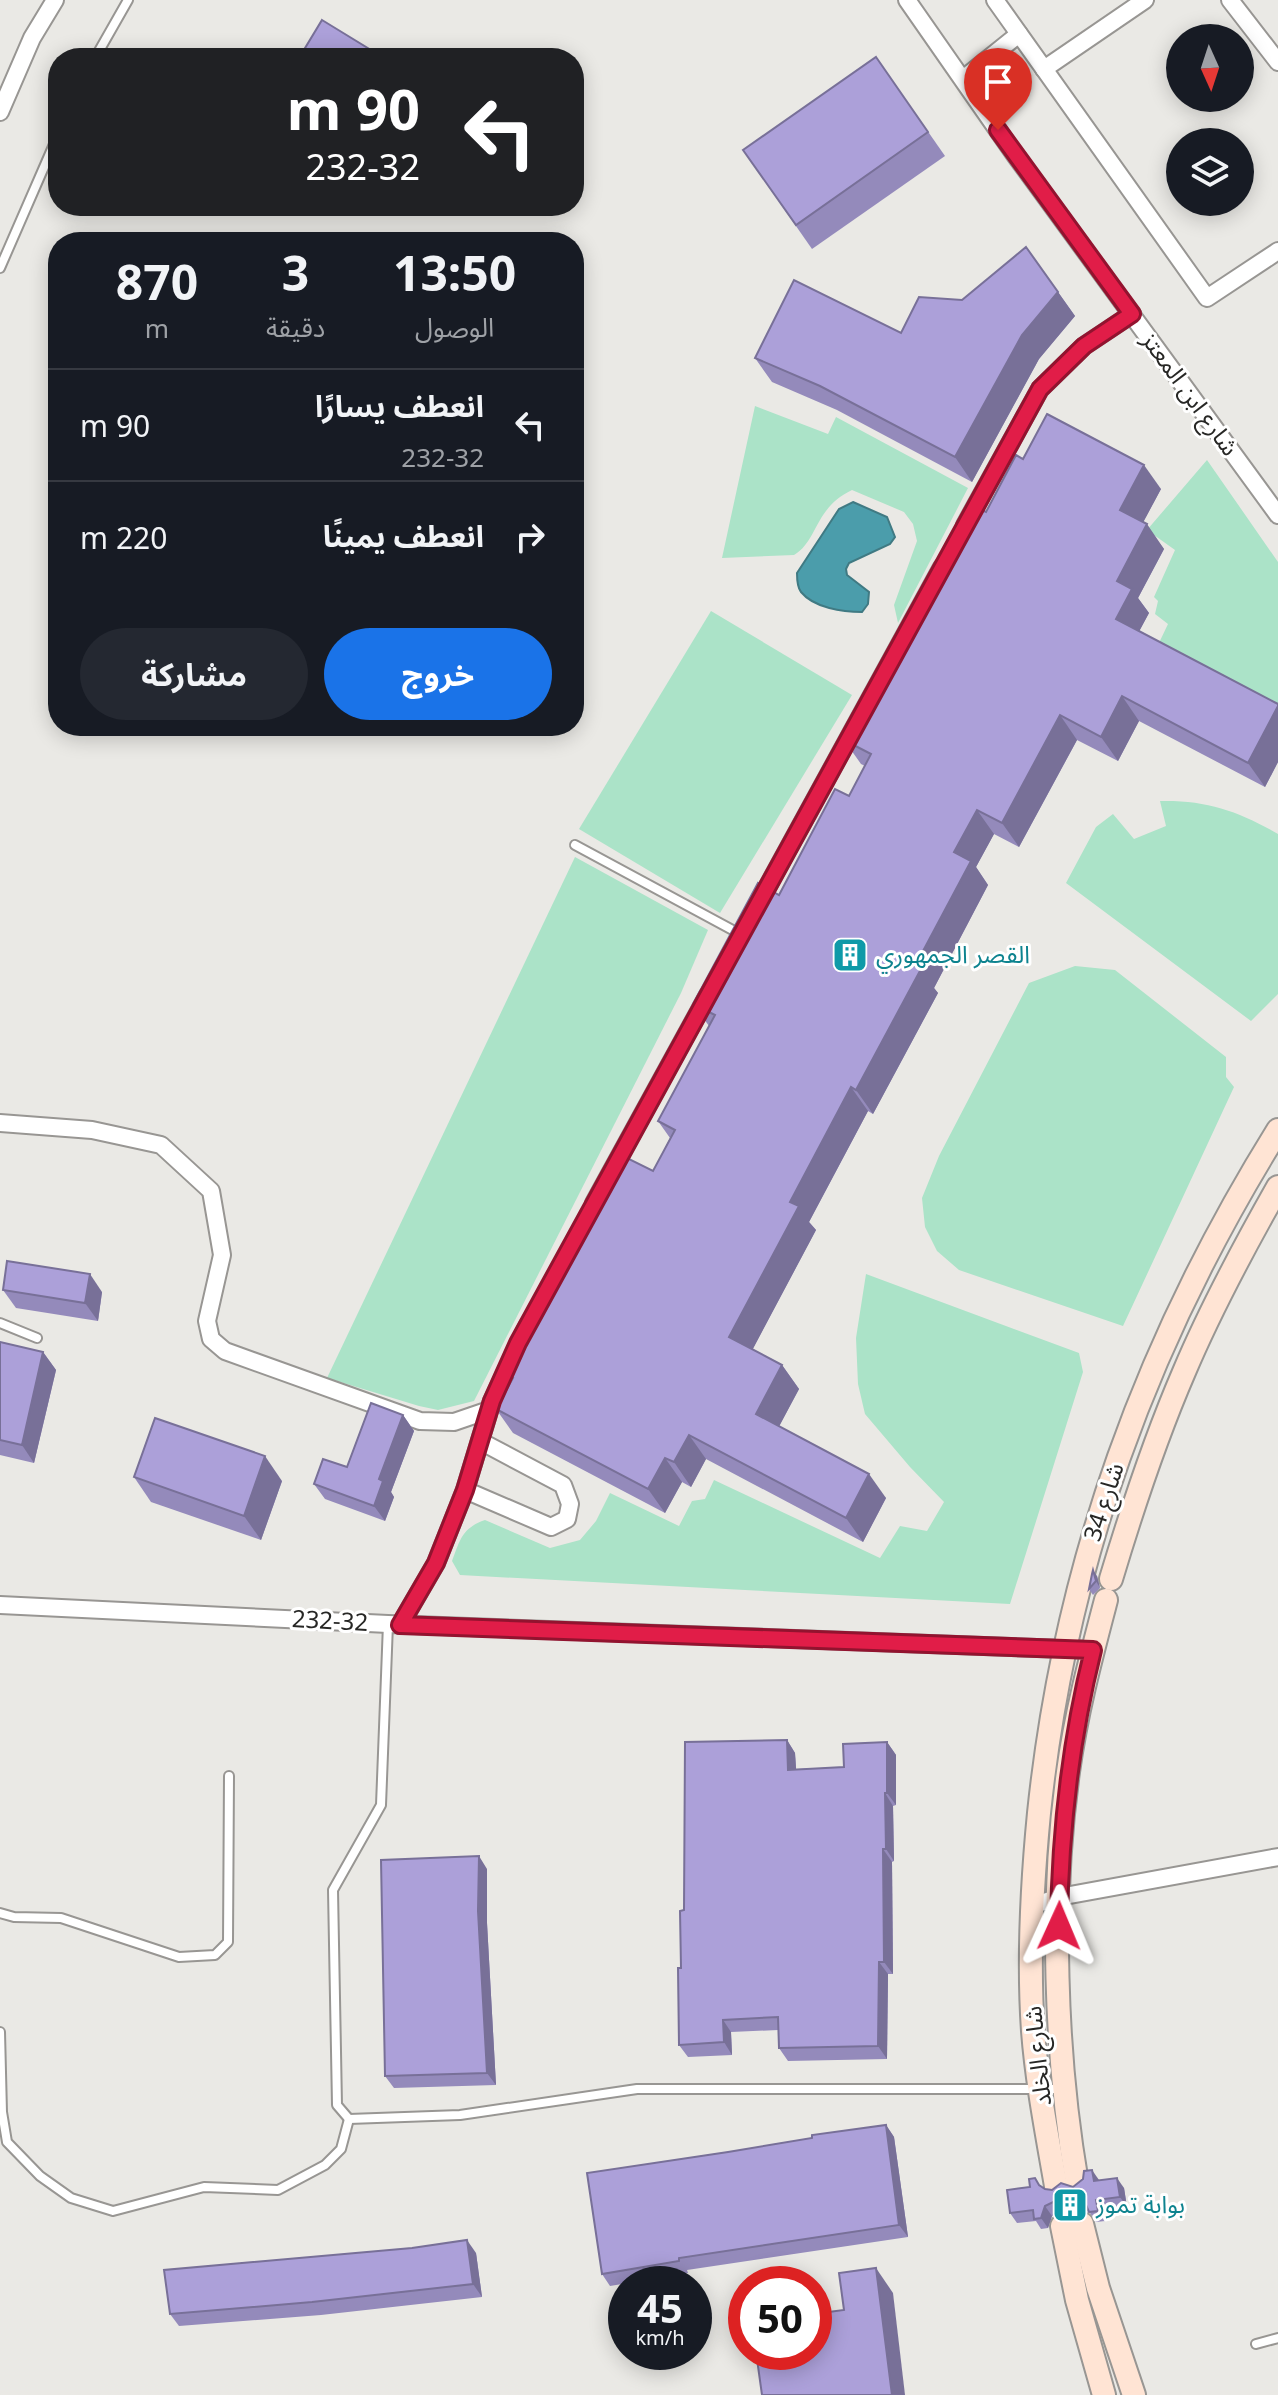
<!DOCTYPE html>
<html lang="ar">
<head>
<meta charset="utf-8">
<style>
  body { margin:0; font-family:"Noto Sans","Noto Sans Arabic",sans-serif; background:#242831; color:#f1f3f6; direction:rtl; height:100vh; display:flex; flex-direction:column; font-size:30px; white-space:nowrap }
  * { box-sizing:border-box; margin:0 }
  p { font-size:26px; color:#9ea1a6 }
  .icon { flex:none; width:44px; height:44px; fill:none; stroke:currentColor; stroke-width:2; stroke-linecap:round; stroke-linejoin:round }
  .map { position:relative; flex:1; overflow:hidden; direction:ltr }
  .panel { position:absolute; left:48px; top:232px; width:536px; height:504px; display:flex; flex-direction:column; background:#171b24; border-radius:32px; box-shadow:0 4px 20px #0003; direction:rtl }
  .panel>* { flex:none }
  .guide { position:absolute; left:48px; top:48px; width:536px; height:168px; border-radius:32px; box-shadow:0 4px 20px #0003; direction:rtl; background:#202124; color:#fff; overflow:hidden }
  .needle { width:52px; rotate:177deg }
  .controls { position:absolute; left:1166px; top:24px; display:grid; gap:16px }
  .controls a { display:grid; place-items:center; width:88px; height:88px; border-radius:50%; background:#171b24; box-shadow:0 4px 20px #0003; font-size:40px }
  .speed { position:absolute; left:608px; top:2266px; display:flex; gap:16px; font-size:40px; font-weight:700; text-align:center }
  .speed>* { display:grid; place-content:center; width:104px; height:104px; border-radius:50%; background:#171b24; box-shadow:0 4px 20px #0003; line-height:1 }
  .speed small { font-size:20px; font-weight:400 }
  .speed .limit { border:12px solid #d22; background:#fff; color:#111 }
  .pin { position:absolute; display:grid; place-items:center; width:68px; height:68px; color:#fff; margin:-82px -34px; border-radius:50% 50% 50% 0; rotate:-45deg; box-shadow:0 0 8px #0007 }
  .pin .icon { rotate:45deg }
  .me { position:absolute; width:88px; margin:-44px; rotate:1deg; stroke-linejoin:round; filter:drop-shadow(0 0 6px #0008) }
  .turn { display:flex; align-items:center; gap:28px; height:168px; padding:0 32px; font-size:36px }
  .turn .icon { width:104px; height:104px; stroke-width:2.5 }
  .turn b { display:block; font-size:56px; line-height:68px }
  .eta { display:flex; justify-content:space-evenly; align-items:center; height:136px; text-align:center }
  .eta b { font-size:48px; font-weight:700; line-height:56px }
  .action { display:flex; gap:16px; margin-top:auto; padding:16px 32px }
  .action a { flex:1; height:92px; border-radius:48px; background:#1a73e8; color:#fff; font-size:32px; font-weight:700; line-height:92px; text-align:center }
  .action a+a { background:#242831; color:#f1f3f6 }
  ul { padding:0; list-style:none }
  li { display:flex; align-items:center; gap:24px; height:112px; padding:0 32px; border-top:2px solid #363941 }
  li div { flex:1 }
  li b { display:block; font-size:30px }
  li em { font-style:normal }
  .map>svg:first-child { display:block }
</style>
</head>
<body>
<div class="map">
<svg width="1278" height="2395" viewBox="0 0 1278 2395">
  <rect width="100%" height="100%" fill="#eae9e5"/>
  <g fill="#abe3c8">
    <path d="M755,406L828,434L836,417L968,488L898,623L894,605L917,541L913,524L904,512L852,490C814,508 818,541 794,555L722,558Z"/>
    <polygon points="1207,460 1278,562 1278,707 1158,645 1168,624 1155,614 1158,601 1154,597 1175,550 1147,530"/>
    <polygon points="711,611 852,695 720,913 579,829"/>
    <path d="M1160,801C1207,800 1238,811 1278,834V994L1251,1021L1066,883L1096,827L1113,814L1134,839L1166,826Z"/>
    <polygon points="575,857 708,930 681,993 474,1401 438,1410 419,1406 327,1378"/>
    <polygon points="1075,966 1115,970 1226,1057 1226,1077 1234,1087 1123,1326 959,1270 937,1251 925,1227 922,1198 939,1156 1029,983"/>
    <path d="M866,1274L1079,1353L1083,1372L1010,1604L460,1575L452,1561C460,1540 462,1528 485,1520L550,1548L580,1540L596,1521L610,1493L679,1526L692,1501L705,1499L714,1480L880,1558L900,1526L927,1531L944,1502L910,1467L865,1414L858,1384L856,1338Z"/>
  </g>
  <path fill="#4b9dab" stroke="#407a83" stroke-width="2" d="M853,502L887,517L895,537L890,544L849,563L846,569L847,575L869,592L868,604L862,612C843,612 814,608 801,592C797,587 797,579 797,573L839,509Z"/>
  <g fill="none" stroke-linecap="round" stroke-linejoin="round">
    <defs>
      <g id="service">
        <polyline points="95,58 128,0"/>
        <polyline points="0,268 58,135"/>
        <polyline points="575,845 740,934"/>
        <polyline points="0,1323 37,1338"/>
        <polyline points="388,1624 381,1805 333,1890 337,2105 349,2119 460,2115 637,2089 1063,2089"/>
        <polyline points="0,1913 14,1917 61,1918 179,1957 215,1955 228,1942 229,1776"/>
        <polyline points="0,2032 2,2112 7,2142 40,2176 71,2198 113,2211 204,2187 278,2190 325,2165 341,2149 349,2119"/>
        <polyline points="1256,2344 1278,2338"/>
      </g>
      <g id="minor">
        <polyline points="907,0 1015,155 1278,515"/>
        <polyline points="995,0 1207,298 1278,251"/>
        <polyline points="1230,0 1278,62"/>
        <polyline points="1044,69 1145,0"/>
        <polyline points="963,79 1019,34"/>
        <polyline points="0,112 32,38 55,0"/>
        <polyline points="965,525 1040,389 1084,346 1132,314"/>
        <polyline points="758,904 942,567"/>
        <polyline points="0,1123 92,1130 161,1145 211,1191 222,1255 207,1321 211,1339 225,1351 420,1421 454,1422 489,1410"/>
        <polyline points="594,1203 708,995"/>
        <polyline points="465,1490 551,1527 567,1519 570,1504 563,1485 480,1441"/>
        <polyline points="0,1605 388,1624 1093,1650"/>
        <polyline points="400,1625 436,1563 465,1490 492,1401 528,1325"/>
        <polyline points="1032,1906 1059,1897 1278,1857"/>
      </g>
      <g id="secondary">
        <path d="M1111,1579C1132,1509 1155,1439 1184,1372C1211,1308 1244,1247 1278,1187"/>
        <path d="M1077,2183C1055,2055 1050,1901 1068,1772C1076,1713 1091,1657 1106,1600"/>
        <path d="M1056,2186C1047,2134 1037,2083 1033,2031C1028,1959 1032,1885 1039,1813C1065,1564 1146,1342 1278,1130"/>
        <polyline points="1082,2224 1098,2288 1134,2395"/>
        <polyline points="1062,2226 1077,2300 1104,2395"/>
      </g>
    </defs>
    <use href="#service" stroke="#989693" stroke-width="12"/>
    <use href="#minor" stroke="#989693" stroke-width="20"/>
    <use href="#secondary" stroke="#989693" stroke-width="26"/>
    <use href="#service" stroke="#fff" stroke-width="8"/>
    <use href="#minor" stroke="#fff" stroke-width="16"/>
    <use href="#secondary" stroke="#ffe4d4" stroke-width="22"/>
  </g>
  <g fill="#948abb">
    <polygon points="876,57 945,156 812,249 743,150"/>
    <polygon points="1026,247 1075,316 1039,359 972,482 837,410 772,382 755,358 901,333 962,300"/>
    <polygon points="1023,459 1161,489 1143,522 1164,549 1138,598 1149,613 1139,631 1278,704 1278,762 1265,787 1139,721 1118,761 1077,740 1019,847 994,834 976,867 988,885 934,988 938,993 873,1114 868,1111 809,1222 816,1230 752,1350 782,1365 799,1389 779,1426 886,1498 863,1542 706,1459 691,1487 682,1482 665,1513 513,1433 496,1409 511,1382 506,1374 521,1346 515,1338 604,1186 653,1171 670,1138 658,1121 709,1026 693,1004 779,895 849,796 865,766 861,764 844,740 859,722 899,656 930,597 928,593 963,527 961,524 986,512"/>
    <polygon points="3,1290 102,1292 98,1321 16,1308"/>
    <polygon points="0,1342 43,1352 56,1370 34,1463 0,1455"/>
    <polygon points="403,1415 414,1431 391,1492 394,1497 385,1521 325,1499 314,1484 347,1467"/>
    <polygon points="134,1477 282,1481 261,1540 151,1502"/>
    <polygon points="1097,1576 1100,1588 1093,1595 1089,1589"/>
    <polygon points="787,1740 795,1753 796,1769 844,1767 887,1742 896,1755 896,1805 893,1806 894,1861 892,1862 893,1974 888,1974 887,2059 788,2061 779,2048 778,2030 731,2032 732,2055 688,2057 679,2045 684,1910"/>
    <polygon points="487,1869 487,1923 496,2085 394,2088 385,2076"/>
    <polygon points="886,2125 894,2137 908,2237 687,2270 688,2273 610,2286 602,2274 728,2152"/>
    <polygon points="1099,2180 1124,2188 1127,2207 1103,2211 1105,2221 1096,2222 1090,2213 1085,2210 1078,2211 1071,2216 1060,2212 1052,2216 1048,2228 1041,2229 1036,2221 1017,2223 1010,2213 1042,2187 1045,2189 1052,2190 1073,2187"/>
    <polygon points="476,2253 482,2297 321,2315 179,2326 170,2314"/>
  </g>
  <g fill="#787098">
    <polygon points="1058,292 1075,316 1039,359 972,482 955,457 1022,335"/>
    <polygon points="1144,465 1161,489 1137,534 1120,510"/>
    <polygon points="1147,524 1164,549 1138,598 1149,613 1133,643 1116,619 1117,581"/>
    <polygon points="1122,696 1139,721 1118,761 1101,737"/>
    <polygon points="1278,706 1278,762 1265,787 1248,763"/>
    <polygon points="1060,715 1077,740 1019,847 1002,823"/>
    <polygon points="977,810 994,834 976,867 988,885 934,988 938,993 873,1114 856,1090 915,966 954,852"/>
    <polygon points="851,1087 868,1111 809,1222 816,1230 746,1362 729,1337 790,1202"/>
    <polygon points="90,1274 102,1292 98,1321 85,1303"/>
    <polygon points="43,1352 56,1370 34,1463 22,1445"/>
    <polygon points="782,1365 799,1389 773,1438 756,1414"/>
    <polygon points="403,1415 414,1431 391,1492 394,1497 385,1521 374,1506 379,1479"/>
    <polygon points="689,1435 706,1459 691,1487 674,1462"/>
    <polygon points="265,1456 282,1481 261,1540 244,1516"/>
    <polygon points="665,1458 682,1482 665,1513 648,1489"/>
    <polygon points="869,1474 886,1498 863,1542 846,1518"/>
    <polygon points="1093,1570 1097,1576 1100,1588 1096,1581"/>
    <polygon points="787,1740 795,1753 797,1782 788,1770"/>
    <polygon points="887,1742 896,1755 896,1805 887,1793"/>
    <polygon points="885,1793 893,1806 894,1861 886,1849"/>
    <polygon points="883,1849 892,1862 893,1974 884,1962"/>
    <polygon points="479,1856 487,1869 487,1923 496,2085 487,2073 478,1911"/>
    <polygon points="879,1962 888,1974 887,2059 878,2046"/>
    <polygon points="723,2020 731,2032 732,2055 724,2042"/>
    <polygon points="886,2125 894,2137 908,2237 899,2225"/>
    <polygon points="1092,2170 1099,2180 1094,2181"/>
    <polygon points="1117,2178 1124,2188 1127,2207 1120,2197"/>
    <polygon points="1096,2200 1103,2211 1105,2221 1098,2211"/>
    <polygon points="1045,2206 1052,2216 1048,2228 1041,2218"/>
    <polygon points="467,2240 476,2253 482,2297 473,2284"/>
    <polygon points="876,2268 893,2293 905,2395 892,2395"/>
  </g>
  <g fill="#aca0d9" stroke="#787098" stroke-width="2">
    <polygon points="322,20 384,58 299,58"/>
    <polygon points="876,57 928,132 796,225 743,150"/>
    <polygon points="1026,247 1058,292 1022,335 955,457 820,386 755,358 794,280 901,333 919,297 962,300"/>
    <polygon points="1047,414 1144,465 1120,510 1147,524 1117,581 1132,589 1116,619 1278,704 1278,706 1248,763 1122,696 1101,737 1060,715 1002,823 977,810 954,852 971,861 915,966 921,969 856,1090 851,1087 790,1202 799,1206 729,1337 782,1365 756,1414 869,1474 846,1518 689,1435 674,1462 665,1458 648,1489 496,1409 513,1378 506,1374 523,1342 515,1338 598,1183 604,1186 621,1155 653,1171 675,1130 658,1121 715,1015 693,1004 758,883 779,895 835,789 849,796 871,754 844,740 855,720 859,722 896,653 899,656 931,596 928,593 964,526 961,524 971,505 986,512 1016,455 1023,459"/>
    <polygon points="7,1261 90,1274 85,1303 3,1290"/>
    <polygon points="0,1342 43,1352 22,1445 0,1440"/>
    <polygon points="371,1403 403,1415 379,1479 383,1481 374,1506 314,1484 323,1459 347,1467"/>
    <polygon points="155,1418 265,1456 244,1516 134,1477"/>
    <polygon points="1093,1570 1096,1581 1089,1589 1092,1574"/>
    <polygon points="787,1740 788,1770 844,1767 843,1744 887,1742 887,1793 885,1793 886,1849 883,1849 884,1962 879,1962 878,2046 779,2048 778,2017 723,2020 724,2042 679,2045 678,1968 681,1968 680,1911 684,1910 685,1742"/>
    <polygon points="479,1856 478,1911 487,2073 385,2076 381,1860"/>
    <polygon points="886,2125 899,2225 679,2258 679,2261 602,2274 587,2173 728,2152 812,2138 812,2135"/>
    <polygon points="1092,2170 1094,2181 1117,2178 1120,2197 1096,2200 1098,2211 1089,2212 1086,2205 1078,2200 1071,2201 1064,2206 1053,2202 1045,2206 1041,2218 1034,2219 1033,2210 1010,2213 1007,2190 1030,2187 1029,2179 1035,2178 1039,2185 1045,2189 1052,2190 1061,2183 1073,2187 1083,2179 1084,2171"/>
    <polygon points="467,2240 473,2284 312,2302 170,2314 164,2270 412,2248"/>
    <polygon points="876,2268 892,2395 762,2395 756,2352 814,2352 814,2314 844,2310 839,2273"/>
  </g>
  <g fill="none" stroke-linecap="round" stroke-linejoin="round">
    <defs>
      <path id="route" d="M998,130L1132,314L1084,346L1040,389L518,1343L492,1401L465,1490L436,1563L400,1625L1093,1650C1070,1742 1060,1832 1059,1926"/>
    </defs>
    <use href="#route" stroke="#92132f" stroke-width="20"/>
    <use href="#route" stroke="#e11d48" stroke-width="14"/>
  </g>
  <defs>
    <symbol id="building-square" viewBox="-11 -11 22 22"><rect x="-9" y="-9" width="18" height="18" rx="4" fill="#0f9aa8" stroke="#fff"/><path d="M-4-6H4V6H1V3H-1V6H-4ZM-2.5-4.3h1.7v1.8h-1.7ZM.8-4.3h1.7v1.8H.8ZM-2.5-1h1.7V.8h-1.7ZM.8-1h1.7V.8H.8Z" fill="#fff"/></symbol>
  </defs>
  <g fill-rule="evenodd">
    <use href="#building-square" x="830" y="935" width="40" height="40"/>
    <use href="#building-square" x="1050" y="2185" width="40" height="40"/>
  </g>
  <g text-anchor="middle" stroke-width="6" stroke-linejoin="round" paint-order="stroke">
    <g font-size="24" fill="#272725" stroke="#fff">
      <text transform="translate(1190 394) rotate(54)" y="8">شارع ابن المعتز</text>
      <text transform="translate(1104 1502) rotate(-72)" y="8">شارع 34</text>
      <text transform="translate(330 1621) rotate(3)" y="8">232-32</text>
      <text transform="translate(1038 2056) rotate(-96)" y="8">شارع الخلد</text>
    </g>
    <g font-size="24" fill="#0d838f" stroke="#fff" text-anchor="start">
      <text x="876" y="963">القصر الجمهوري</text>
      <text x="1096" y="2213">بوابة تموز</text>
    </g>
  </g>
</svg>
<div class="controls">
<a><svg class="needle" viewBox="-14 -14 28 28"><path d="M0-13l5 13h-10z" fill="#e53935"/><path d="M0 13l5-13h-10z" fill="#9ea1a6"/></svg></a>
<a><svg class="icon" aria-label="layers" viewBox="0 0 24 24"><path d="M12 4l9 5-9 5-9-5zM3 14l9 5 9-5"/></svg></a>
</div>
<div class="speed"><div>45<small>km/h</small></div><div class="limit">50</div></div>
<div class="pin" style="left:998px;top:130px;background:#d93025"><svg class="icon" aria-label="arrive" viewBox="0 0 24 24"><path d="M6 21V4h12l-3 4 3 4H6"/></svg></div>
<svg class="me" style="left:1059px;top:1926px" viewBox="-20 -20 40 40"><path d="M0-17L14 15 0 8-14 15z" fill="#e11d48" stroke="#fff" stroke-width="4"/></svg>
<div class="guide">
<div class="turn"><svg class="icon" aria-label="left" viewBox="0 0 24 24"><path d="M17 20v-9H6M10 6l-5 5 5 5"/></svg><div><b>90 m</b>232-32</div></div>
</div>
<section class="panel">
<div class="eta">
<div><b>13:50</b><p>الوصول</p></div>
<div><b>3</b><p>دقيقة</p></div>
<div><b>870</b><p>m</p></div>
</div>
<ul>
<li><svg class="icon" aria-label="left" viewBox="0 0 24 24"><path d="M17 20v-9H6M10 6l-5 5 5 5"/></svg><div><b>انعطف يسارًا</b><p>232-32</p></div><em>90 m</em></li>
<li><svg class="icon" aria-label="right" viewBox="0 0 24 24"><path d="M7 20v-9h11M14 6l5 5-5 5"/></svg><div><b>انعطف يمينًا</b></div><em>220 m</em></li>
</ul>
<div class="action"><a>خروج</a><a>مشاركة</a></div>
</section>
</div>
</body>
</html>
